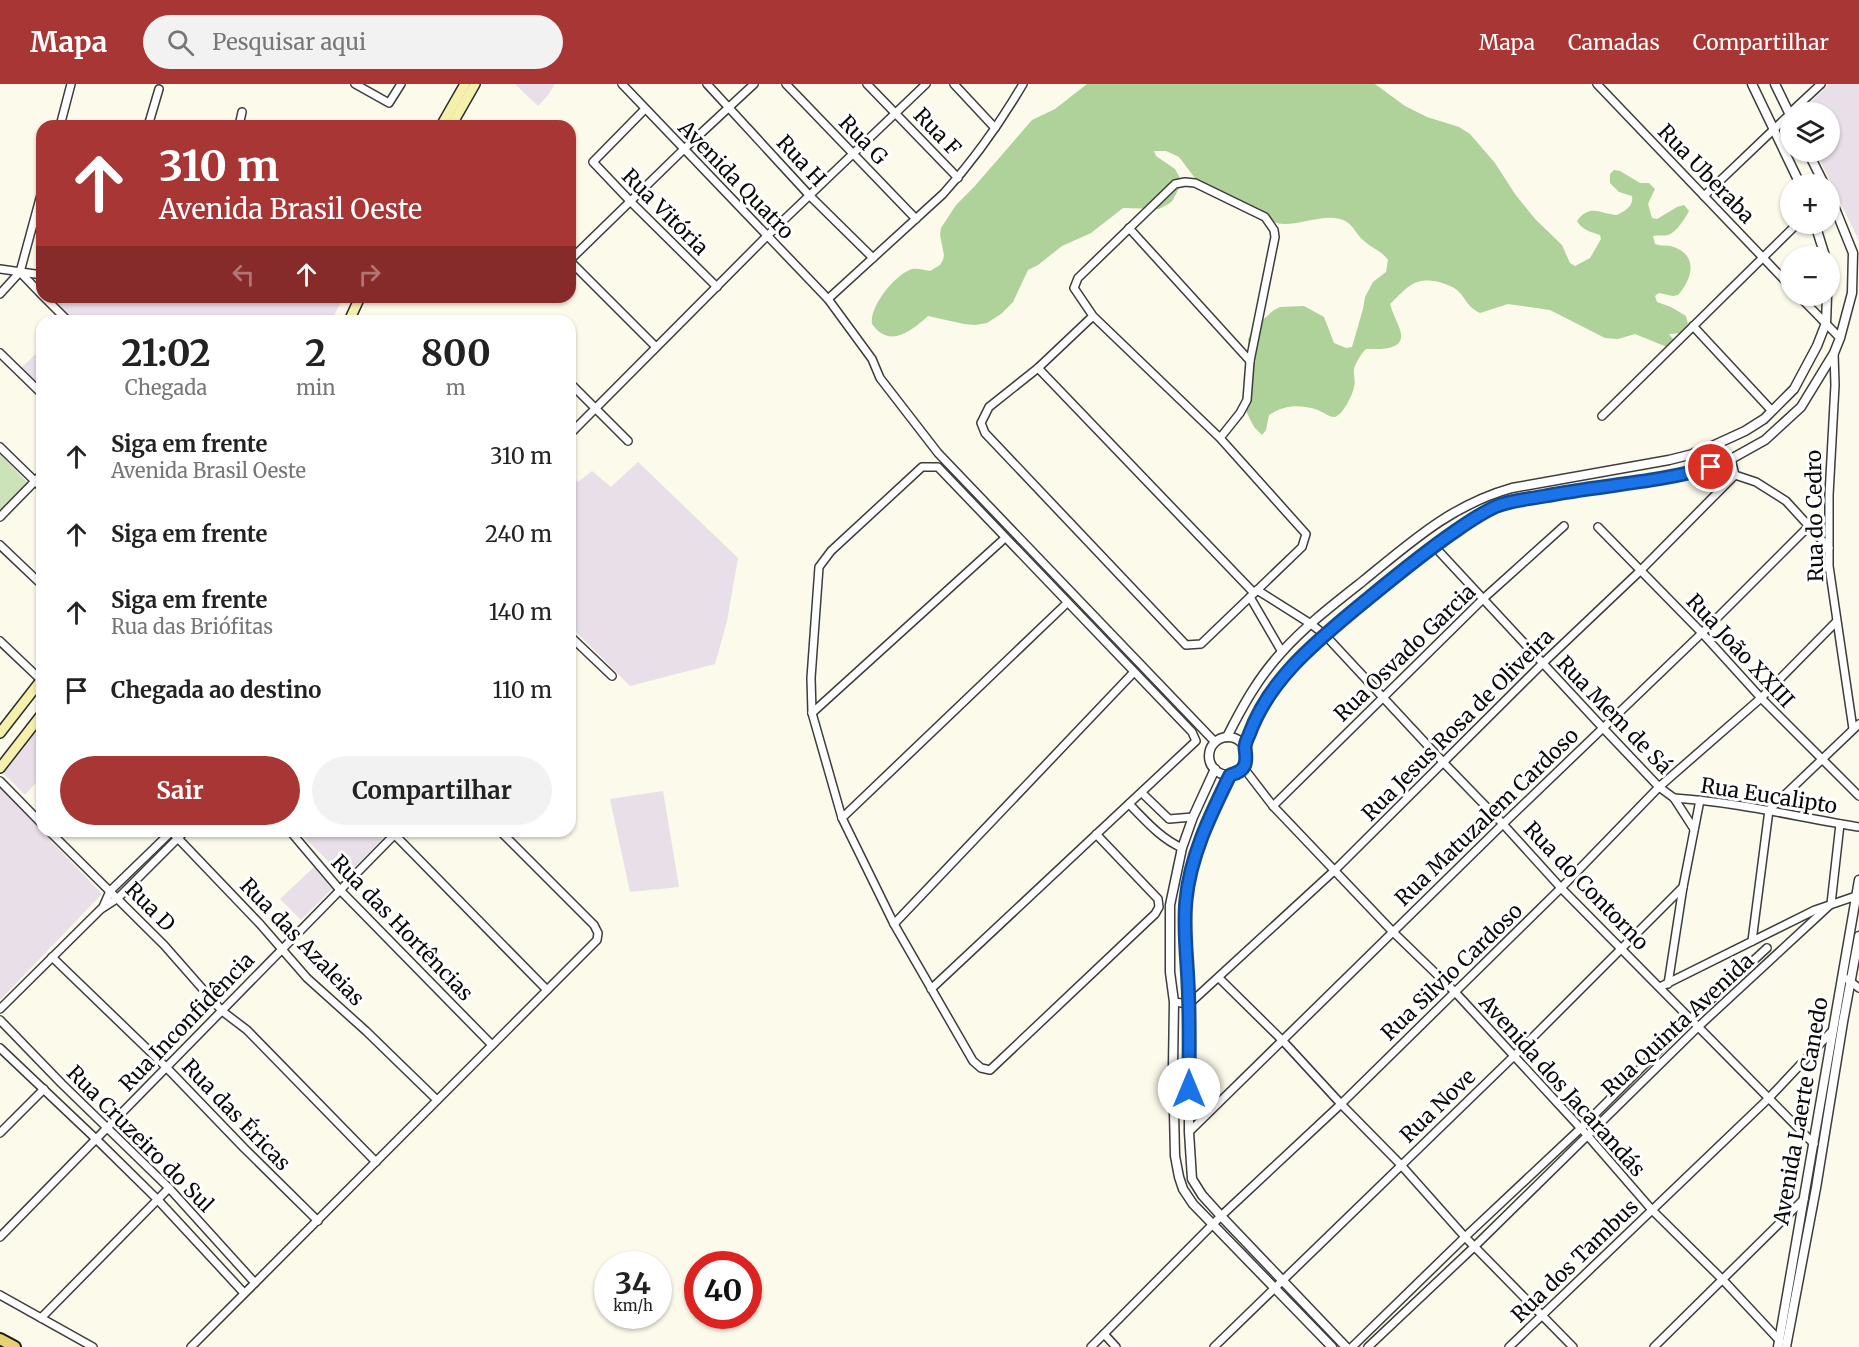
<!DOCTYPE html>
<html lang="pt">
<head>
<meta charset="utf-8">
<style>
  body { margin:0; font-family:Merriweather,serif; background:#f2f2f2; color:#222; height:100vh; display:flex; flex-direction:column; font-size:22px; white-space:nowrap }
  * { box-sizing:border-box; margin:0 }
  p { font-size:20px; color:#767676 }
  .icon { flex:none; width:33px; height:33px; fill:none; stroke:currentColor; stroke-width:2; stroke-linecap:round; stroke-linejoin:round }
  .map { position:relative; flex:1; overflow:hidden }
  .details { position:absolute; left:36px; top:231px; width:540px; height:522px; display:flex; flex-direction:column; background:#fff; border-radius:18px; box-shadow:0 2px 4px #0004 }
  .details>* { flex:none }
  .hud { position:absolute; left:36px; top:36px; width:540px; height:183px; border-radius:18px; box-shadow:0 2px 4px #0004; background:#a83635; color:#fff; overflow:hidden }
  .tools { position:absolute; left:1780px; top:18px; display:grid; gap:12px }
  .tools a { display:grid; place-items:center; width:60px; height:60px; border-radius:50%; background:#fff; box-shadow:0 2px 4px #0004; font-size:30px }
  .speed { position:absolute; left:594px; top:1167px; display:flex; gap:12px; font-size:30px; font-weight:700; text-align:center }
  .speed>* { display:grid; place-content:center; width:78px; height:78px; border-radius:50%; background:#fff; box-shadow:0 2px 4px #0004; line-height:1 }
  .speed small { font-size:15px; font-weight:400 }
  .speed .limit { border:9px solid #d22; background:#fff; color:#111 }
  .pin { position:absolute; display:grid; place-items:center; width:51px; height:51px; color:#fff; margin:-26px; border:3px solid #fff; border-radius:50%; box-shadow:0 2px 6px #0007 }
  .me { position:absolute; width:66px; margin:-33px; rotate:0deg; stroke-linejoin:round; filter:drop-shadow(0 0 4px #0008) }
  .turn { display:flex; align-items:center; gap:21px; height:126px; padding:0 24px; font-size:27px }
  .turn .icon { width:78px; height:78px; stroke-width:2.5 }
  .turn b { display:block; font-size:42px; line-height:51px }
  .lanes { display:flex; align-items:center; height:57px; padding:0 24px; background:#0003; justify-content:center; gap:30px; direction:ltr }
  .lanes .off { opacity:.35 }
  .eta { display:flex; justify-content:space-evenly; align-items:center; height:102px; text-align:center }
  .eta b { font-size:36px; font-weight:700; line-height:42px }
  .primary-button { display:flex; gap:12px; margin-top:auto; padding:12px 24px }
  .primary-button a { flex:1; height:69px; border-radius:36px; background:#a83635; color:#fff; font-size:24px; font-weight:700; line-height:69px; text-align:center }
  .primary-button a+a { background:#f2f2f2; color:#222 }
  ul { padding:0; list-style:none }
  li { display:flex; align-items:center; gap:18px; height:78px; padding:0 24px }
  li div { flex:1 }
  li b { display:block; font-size:22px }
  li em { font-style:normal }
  header { display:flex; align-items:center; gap:36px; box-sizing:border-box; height:84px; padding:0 30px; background:#a83635; color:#fff }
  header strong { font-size:28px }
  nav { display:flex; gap:33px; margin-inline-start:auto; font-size:21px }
  .search { width:420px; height:54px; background:#f2f2f2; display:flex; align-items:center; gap:15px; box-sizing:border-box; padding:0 21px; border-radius:33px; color:#767676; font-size:22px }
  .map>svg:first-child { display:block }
</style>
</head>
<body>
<header>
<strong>Mapa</strong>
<div class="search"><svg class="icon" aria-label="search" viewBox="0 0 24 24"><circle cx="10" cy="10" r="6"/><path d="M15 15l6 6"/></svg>Pesquisar aqui</div>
<nav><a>Mapa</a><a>Camadas</a><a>Compartilhar</a></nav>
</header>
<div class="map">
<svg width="1859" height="1263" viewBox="0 0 1859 1263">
  <rect width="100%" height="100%" fill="#fcfaea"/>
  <g fill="#e8dfe8">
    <polygon points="515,0 555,0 548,11 538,22"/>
    <polygon points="1829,0 1859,0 1859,157 1816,68 1830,68 1830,28 1801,28"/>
    <polygon points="49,213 344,213 331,237 74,237"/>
    <polygon points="42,264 42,303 21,284"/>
    <polygon points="638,378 738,474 727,537 715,580 630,602 570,542 570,390 578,398 592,387 611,403"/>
    <polygon points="42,633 42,692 25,711 0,686"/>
    <polygon points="0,704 102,810 0,916"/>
    <polygon points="663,707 679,803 630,808 610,715"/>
    <polygon points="297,747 381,747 385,752 345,793"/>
    <polygon points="314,783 332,805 301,836 280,815"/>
  </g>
  <polygon fill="#cce2b9" points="0,370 28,399 0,428"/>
  <path fill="#afd19a" d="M1087,0H1375L1405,22L1427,33L1459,43L1470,50L1495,79L1515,110L1535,135L1562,161L1570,179L1575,182L1590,174L1601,155L1600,151C1591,148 1582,146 1577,137C1590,119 1600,130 1617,131C1625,127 1634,122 1632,112L1619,108L1610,99V90L1614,86L1620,87L1640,99H1649L1655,105L1648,120L1652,134L1657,135L1677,123L1684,121L1689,127C1685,134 1677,148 1668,151C1664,152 1658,151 1653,152L1655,160C1660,162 1665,161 1670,162C1698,169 1694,193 1678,211L1673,212L1659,209L1655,212L1657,218L1671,223L1686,232L1688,240L1685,249L1669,250L1676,259L1667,263L1635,250L1618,255L1605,254L1550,226L1508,220L1480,229C1466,222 1467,215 1457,206C1452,202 1445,200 1439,198C1414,192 1407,204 1390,220C1392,228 1396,235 1399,243C1409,267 1381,265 1366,265C1361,270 1356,278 1354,285C1353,291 1356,297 1354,303C1353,310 1342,333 1334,333C1329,333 1323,328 1318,326C1300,320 1284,321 1269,331L1266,346L1262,351L1254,343L1245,325L1251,291L1248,255L1258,240L1274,226L1280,223L1304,222L1324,233L1334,259L1346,264L1352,263L1363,225L1365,213L1373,198L1386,188L1388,176C1382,167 1371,164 1363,156C1357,151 1354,143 1347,138C1327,125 1295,146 1273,138L1201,102L1179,73L1166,67H1154L1156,72L1175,85L1180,94L1181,100L1173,116L1170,119L1159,125L1123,124L1091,149L1062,162L1038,181L1028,186L1013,218L1001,230L987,239L975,241L964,240L928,232C911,247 890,265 872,240C869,223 895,190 912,185C918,184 924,186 930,187L940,181L943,176L944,171L940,151L941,144L956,121L974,103L1032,36L1055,25Z"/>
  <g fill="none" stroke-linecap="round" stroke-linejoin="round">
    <defs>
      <g id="minor">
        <polyline points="355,0 389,19 401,0"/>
        <polyline points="622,0 828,215 872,275 880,294 938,369 1215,658"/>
        <polyline points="707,0 810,112 873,174"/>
        <polyline points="786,0 916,135"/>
        <polyline points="867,0 958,94"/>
        <polyline points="954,0 995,44"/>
        <polyline points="1597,0 1791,203"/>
        <polyline points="645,25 593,78 631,118 717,203"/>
        <polyline points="1791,28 1821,0"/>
        <polyline points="60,42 71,0"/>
        <polyline points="148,42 159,5"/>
        <polyline points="239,42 242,28"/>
        <polyline points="1704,112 1791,29"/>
        <polyline points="1129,144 1250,277"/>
        <polyline points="570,176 683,66 754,0"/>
        <polyline points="570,177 656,263"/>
        <polyline points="0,185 42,191"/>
        <polyline points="20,188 42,211"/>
        <polyline points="0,210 20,188 42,107"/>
        <polyline points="1799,212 1840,254"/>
        <polyline points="44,213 68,237"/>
        <path d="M828,215L943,110C974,76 1000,39 1023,0"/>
        <polyline points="1093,232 1220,354 1306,450 1302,463 1201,560 1186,561 985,349 981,339 989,323 1038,284 1093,232 1074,204 1078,194 1175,100 1185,98 1195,99 1265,133 1274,146 1275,153 1250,277 1247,316 1240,329 1220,354"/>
        <polyline points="1693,242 1772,327"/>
        <polyline points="0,269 42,310"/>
        <polyline points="1834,269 1835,301 1829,411 1829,482 1853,645"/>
        <polyline points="1038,284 1254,509"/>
        <polyline points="570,299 628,357"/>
        <polyline points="1602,332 1797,140"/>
        <polyline points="570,350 767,152 926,0"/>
        <polyline points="0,363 42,404"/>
        <polyline points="1735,391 1756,398 1786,417 1829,464"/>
        <polyline points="0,433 42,390"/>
        <polyline points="1598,443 1702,549 1761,614 1859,712"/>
        <polyline points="0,461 42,501"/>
        <polyline points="1434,462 1603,644 1659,703 1674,714 1694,745"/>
        <polyline points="1257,506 1311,540 1325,551 1443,678 1503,740 1561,804 1814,1060"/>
        <polyline points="1250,513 1282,568"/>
        <polyline points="570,552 612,592"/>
        <polyline points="0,557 41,596"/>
        <polyline points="812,629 1005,454"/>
        <polyline points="1243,683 1273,722 1393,848 1455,908 1587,1051 1652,1126 1723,1196 1780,1257"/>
        <polyline points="0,697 42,740"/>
        <polyline points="1142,709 1169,735 1193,733"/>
        <path d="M1674,714C1737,718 1797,733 1859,743"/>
        <path d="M1129,720C1146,737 1160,754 1182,764"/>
        <polyline points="1273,722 1484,514 1564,442"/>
        <polyline points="842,734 1067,519"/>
        <polyline points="49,747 164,861 222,927 247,946 376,1078"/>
        <polyline points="171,747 260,840 307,894 366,947 437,1016"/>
        <polyline points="290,747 340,806 492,961"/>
        <polyline points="391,747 547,906"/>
        <polyline points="103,823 110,807 172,747"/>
        <polyline points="894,840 1134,588"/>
        <polyline points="1752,857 1769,726 1859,640"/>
        <polyline points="52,873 166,983 244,1064 318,1137"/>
        <polyline points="1219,894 1283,957 1341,1020 1401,1081 1465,1153 1573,1263"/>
        <polyline points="1847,895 1859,904"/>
        <polyline points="1668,900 1683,803 1700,716"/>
        <polyline points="1660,903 1815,826 1859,811"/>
        <polyline points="931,905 1196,657 1192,648 938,383 922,383 831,467 819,483 811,594 812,629 842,734 894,840 973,977 981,984 990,986 1155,830 1159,823 1158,815 1096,750"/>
        <polyline points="1174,918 1189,920 1335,786 1542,580 1640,487 1735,391 1731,375"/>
        <polyline points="0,925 101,825 118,814 185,747"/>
        <polyline points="0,936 62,1000 169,1104 255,1199"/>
        <polyline points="0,964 96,1055 157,1115 244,1209"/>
        <polyline points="1189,1048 1503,740 1702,549 1809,442"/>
        <polyline points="0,1049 44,1005"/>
        <polyline points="0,1153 398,747"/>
        <polyline points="0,1211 93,1263"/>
        <polyline points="41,1234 169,1104"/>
        <polyline points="1104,1250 1116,1263"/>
        <polyline points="191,1263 597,856 598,849 594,841 500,747"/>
        <polyline points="1091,1263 1221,1132 1341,1020 1455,908 1561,804 1659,703 1761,614 1836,538"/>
        <polyline points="1214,1263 1513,973 1683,803"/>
        <polyline points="1352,1263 1465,1153 1580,1045 1690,935 1767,864"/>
        <polyline points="1368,1263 1474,1163 1698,943 1831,820 1840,740"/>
        <polyline points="1509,1263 1768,1015 1833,946"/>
        <polyline points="1654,1263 1804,1115"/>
      </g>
      <g id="tertiary">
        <polyline points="1752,0 1800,100"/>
        <polyline points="1775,0 1791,33"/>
        <polyline points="1808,68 1824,100"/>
        <polyline points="1815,140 1825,172"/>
        <polyline points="1694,369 1699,386"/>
        <path d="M1227,653C1242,623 1258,594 1281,569C1305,542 1335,519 1363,497C1411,458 1451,421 1512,404L1669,376L1697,369L1745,347L1764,335L1794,305L1817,262L1826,239L1827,212"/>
        <circle cx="1228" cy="672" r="19"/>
        <polyline points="1245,662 1253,639 1264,620 1296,577 1353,527 1434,462 1487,427 1510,419 1581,405 1660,395 1711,383 1731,375 1765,356 1801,323 1834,269 1840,254 1852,209 1853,169 1830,112"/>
        <polyline points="1215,685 1193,733 1182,764 1170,821 1170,888 1174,918 1173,983 1175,1072 1179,1093 1183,1105 1193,1120 1332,1263"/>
        <polyline points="1230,691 1213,727 1194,776 1186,815 1185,835 1189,920 1189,1048 1192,1095 1202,1111 1221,1132 1346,1263"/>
        <polyline points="1778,1263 1859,796"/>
        <polyline points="1786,1263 1816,1104 1843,938 1859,852"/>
      </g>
      <g id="secondary">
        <polyline points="441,42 465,0"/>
        <polyline points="451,42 475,0"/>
        <polyline points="349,237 360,213"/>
        <polyline points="0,649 42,595"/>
        <polyline points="0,684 42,630"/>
      </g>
      <polyline id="primary" points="0,1255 15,1263"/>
    </defs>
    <use href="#minor" stroke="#3d3d3d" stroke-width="10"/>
    <use href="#tertiary" stroke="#3d3d3d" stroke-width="11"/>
    <use href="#secondary" stroke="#2c2c2c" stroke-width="12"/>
    <use href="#primary" stroke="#1b1b1b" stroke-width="14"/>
    <use href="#minor" stroke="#fff" stroke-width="7"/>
    <use href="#tertiary" stroke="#fff" stroke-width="8"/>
    <use href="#secondary" stroke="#f5f1ad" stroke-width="9"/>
    <use href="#primary" stroke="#e7d170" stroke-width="10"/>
  </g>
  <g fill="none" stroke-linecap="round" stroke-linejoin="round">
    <defs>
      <path id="route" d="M1189,1005C1189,970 1190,935 1188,899C1187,872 1183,844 1186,816C1190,772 1211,730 1230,691C1247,687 1247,678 1245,664C1245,660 1247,655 1249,651C1268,598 1311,562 1353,527C1386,500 1419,472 1454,448C1467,439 1481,429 1497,422C1512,416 1530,415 1545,412C1601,401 1657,399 1711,383"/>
    </defs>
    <use href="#route" stroke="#114b97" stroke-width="15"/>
    <use href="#route" stroke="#1a73e8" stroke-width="10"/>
  </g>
  <g text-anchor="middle" stroke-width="6" stroke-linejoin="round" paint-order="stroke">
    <g font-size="21" fill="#0a0a0a" stroke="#fff">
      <text transform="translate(937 48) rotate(46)" y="7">Rua F</text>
      <text transform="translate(863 56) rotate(46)" y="7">Rua G</text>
      <text transform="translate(801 77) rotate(47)" y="7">Rua H</text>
      <text transform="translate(1706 90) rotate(46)" y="7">Rua Uberaba</text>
      <text transform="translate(736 96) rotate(46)" y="7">Avenida Quatro</text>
      <text transform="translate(665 128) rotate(45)" y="7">Rua Vitória</text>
      <text transform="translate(1815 432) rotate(-91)" y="7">Rua do Cedro</text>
      <text transform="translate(1740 567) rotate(47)" y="7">Rua João XXIII</text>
      <text transform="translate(1405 569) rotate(-44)" y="7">Rua Osvado Garcia</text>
      <text transform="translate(1614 631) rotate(46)" y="7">Rua Mem de Sá</text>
      <text transform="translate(1458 641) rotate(-45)" y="7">Rua Jesus Rosa de Oliveira</text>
      <text transform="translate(1769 712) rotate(9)" y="7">Rua Eucalipto</text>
      <text transform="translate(1487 733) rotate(-44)" y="7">Rua Matuzalem Cardoso</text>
      <text transform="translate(1586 802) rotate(46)" y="7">Rua do Contorno</text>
      <text transform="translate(150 823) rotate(45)" y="7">Rua D</text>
      <text transform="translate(402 844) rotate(46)" y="7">Rua das Hortências</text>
      <text transform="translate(302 858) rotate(46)" y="7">Rua das Azaleias</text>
      <text transform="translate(1452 888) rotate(-44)" y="7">Rua Silvio Cardoso</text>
      <text transform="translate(187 938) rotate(-46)" y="7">Rua Inconfidência</text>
      <text transform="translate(1678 941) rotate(-43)" y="7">Rua Quinta Avenida</text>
      <text transform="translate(1562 1002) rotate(48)" y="7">Avenida dos Jacarandás</text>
      <text transform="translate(1438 1022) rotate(-44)" y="7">Rua Nove</text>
      <text transform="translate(1801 1027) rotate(-80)" y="7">Avenida Laerte Canedo</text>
      <text transform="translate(236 1031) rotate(46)" y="7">Rua das Éricas</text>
      <text transform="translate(140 1055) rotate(45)" y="7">Rua Cruzeiro do Sul</text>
      <text transform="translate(1575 1177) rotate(-44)" y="7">Rua dos Tambus</text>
    </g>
  </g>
</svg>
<div class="tools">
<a><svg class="icon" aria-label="layers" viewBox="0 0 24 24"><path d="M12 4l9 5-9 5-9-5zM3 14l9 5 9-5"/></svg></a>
<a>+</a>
<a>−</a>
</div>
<div class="speed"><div>34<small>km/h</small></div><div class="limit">40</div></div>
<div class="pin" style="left:1711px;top:383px;background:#d93025"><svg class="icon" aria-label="arrive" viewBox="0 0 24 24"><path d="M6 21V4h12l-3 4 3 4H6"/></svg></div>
<svg class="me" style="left:1189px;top:1005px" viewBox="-20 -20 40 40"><circle r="19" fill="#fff"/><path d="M0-13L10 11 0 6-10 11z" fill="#1a73e8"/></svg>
<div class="hud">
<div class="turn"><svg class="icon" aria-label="ahead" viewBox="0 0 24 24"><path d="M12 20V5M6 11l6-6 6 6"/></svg><div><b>310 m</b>Avenida Brasil Oeste</div></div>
<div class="lanes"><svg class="icon off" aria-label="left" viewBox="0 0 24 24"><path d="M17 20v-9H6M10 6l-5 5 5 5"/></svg><svg class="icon" aria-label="ahead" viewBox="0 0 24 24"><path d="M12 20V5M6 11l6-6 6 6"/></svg><svg class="icon off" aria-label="right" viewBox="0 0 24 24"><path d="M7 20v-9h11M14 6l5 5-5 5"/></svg></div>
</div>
<section class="details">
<div class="eta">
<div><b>21:02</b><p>Chegada</p></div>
<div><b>2</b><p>min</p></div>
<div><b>800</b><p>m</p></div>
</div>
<ul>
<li><svg class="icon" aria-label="ahead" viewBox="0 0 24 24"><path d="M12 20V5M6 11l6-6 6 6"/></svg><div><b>Siga em frente</b><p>Avenida Brasil Oeste</p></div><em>310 m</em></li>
<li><svg class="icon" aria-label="ahead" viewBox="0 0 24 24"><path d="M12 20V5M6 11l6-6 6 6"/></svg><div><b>Siga em frente</b></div><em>240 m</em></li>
<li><svg class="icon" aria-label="ahead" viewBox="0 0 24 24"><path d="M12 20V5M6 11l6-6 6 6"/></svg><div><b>Siga em frente</b><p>Rua das Briófitas</p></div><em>140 m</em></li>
<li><svg class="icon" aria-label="arrive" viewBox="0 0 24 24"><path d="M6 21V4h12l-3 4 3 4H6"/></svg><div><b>Chegada ao destino</b></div><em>110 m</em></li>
</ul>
<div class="primary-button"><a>Sair</a><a>Compartilhar</a></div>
</section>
</div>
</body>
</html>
